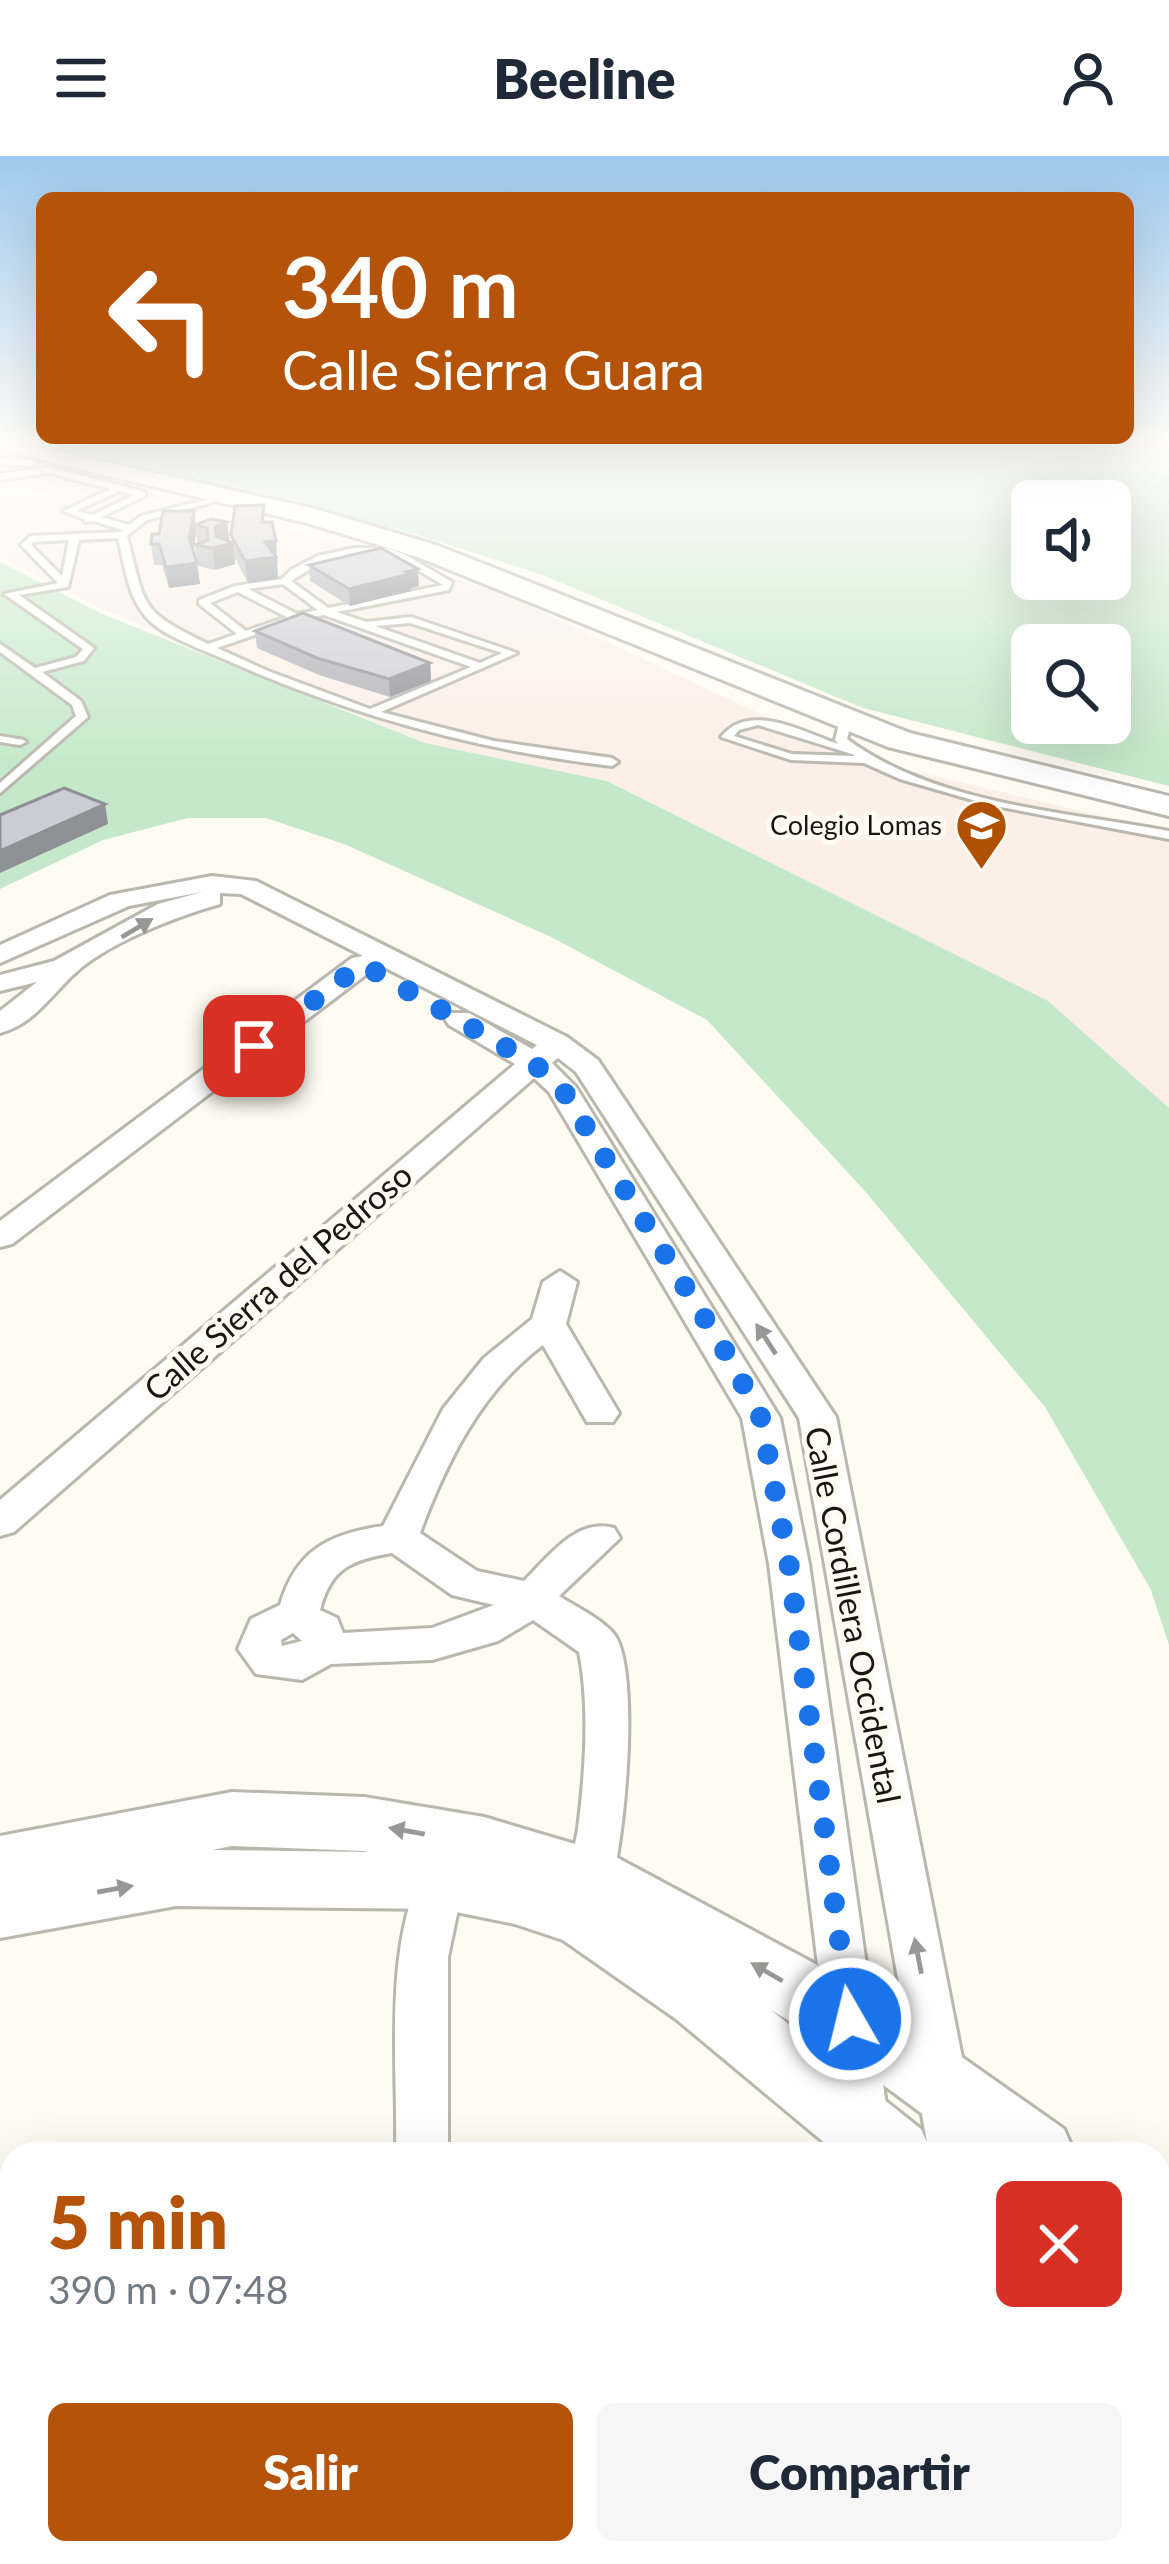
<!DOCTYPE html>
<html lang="es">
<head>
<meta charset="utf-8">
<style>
  body { margin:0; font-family:Lato,sans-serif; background:#f6f6f7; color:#1f2937; height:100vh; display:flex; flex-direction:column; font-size:45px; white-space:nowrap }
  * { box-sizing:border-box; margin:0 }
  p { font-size:39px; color:#747a83 }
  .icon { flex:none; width:66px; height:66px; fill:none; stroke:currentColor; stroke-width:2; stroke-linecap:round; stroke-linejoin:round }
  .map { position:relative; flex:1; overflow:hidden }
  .panel { position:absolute; left:0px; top:1986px; width:1170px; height:423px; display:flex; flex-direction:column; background:#fff; border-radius:36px 36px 0 0; box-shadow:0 12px 48px #0002 }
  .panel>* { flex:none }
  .guide { position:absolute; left:36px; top:36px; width:1098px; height:252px; border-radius:18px; box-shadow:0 12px 48px #0002; background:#b45309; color:#fff; overflow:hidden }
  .controls { position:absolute; left:1011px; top:324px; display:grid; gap:24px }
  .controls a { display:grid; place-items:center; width:120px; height:120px; border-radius:18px; background:#fff; box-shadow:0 12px 48px #0002; font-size:60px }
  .pin { position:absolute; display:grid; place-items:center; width:102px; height:102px; color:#fff; margin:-51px; border-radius:24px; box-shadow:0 6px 18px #0006 }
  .me { position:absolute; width:132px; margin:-66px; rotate:352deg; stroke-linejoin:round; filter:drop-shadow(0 0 9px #0008) }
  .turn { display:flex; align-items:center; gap:42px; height:252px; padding:0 48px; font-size:54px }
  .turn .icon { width:156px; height:156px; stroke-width:2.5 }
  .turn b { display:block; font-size:84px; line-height:102px }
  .round { display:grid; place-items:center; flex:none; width:126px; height:126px; border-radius:18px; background:#f6f6f7 }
  .head { display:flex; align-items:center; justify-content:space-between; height:204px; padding:0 48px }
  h1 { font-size:72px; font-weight:800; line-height:90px; color:#b45309 }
  .action { display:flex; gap:24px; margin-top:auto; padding:24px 48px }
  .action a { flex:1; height:138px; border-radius:18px; background:#b45309; color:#fff; font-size:48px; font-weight:800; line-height:138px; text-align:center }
  .action a+a { background:#f6f6f7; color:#1f2937 }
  header { display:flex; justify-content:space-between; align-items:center; height:156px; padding:0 48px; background:#fff; font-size:54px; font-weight:800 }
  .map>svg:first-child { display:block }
</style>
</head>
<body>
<header><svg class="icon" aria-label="menu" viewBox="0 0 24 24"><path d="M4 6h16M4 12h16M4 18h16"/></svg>Beeline<svg class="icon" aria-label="person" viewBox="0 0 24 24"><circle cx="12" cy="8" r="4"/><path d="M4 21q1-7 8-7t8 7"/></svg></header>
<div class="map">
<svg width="1169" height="2408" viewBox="0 0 1169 2408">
  <rect width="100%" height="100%" fill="#fefcf2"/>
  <polygon fill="#fcefe7" points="0,301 228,355 503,437 756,556 905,613 1169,676 1169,953 1048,845 608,625 425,587 107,455 0,401"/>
  <g fill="#c4e8c9" fill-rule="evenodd">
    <path d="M25,282H1128L1169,288V630L863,552L540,418L415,378ZM1032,345H1110V423H1032ZM1032,489H1110V567H1032Z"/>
    <polygon points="0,406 100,457 425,587 607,625 1048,845 1169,952 1169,1489 1151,1434 1045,1251 864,1034 707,864 551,781 344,688 266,662 188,662 103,684 0,733"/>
  </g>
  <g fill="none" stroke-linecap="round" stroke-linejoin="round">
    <defs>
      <g id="lane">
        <polygon points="0,302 32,304 36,307 32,310 0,308"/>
        <path d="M49,311L145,336V340L101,361L129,369L141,360L229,338V342L147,364L127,380C146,453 139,454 208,488L237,478L199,448V444L235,430L282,423L291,414L318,400L354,392H386L402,397L452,426L449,434L337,456L366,466L411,461L517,497L381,556L494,585L612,602L618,606L612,610C476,594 349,559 224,503C203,494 167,481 151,466C128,445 125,411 118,382L79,384L68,431L19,439L94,492L84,505L42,516L81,545L88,561L0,637V627L76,560L72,549L0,496V488L35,512L76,501L83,493L4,438L58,427L21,389L30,380L120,376L123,374L93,365L85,366L84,363L63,355L111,333L49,317L0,324V318ZM120,335L134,339L92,359L76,355ZM69,384L62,420L31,389L33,386ZM371,396L396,401L443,429L328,452L291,425L325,404ZM283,428L318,454L297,458L248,433ZM238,436L287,461L246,475L210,447ZM324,459L471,511L370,553L268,515L217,492L298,464ZM410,467L502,497L480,507L375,470Z"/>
        <path d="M846,561L852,564L847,583C934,648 1065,656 1169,675V683L990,649L900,623L864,607L791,604L721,581C749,545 803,576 838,588L835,584L840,564ZM758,569L852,598L855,600L792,598L734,580L739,574Z"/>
        <polygon points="0,580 24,584 26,586 20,589 0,586"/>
      </g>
      <g id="street">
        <path d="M212,720L256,725L567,881L598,904L836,1261L981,1998H929L799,1262L576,916L558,902L552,907L576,931L780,1262L809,1408L893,1998H841L769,1408L742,1262L549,936L534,922L14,1376L0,1380V1344L515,908L449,869L445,863L449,857H469L532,893L537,889L374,806L372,814L12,1088L0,1091V1065L352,802L363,800L241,738L220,737V748C177,760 107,787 74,818C50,840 34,868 0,877V855L37,826L0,835V819L54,805L158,748L202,736L129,750L0,807V789L110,739Z"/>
        <path d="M560,1115L577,1126L566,1168L619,1257L613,1266H587L543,1189C481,1235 446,1307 420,1377L477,1415L524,1425C548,1401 577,1361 614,1372L620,1382L559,1440C576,1451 600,1462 613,1477C643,1511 623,1712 604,1753L587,1759L570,1753C558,1728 574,1700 578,1673C585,1618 590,1550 579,1496L533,1464L498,1485L432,1504L331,1508L302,1524L256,1518L238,1493L251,1463L280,1449C296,1394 329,1378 383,1370L443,1253L484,1202L532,1163L543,1126ZM392,1397L452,1439L494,1449L432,1472L343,1477L337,1462L320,1454C331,1412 351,1404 392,1397ZM293,1477L302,1485L282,1490L281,1484Z"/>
        <path d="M441,1705L458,1711L464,1725L448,1801V1998H396C398,1907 383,1795 424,1711Z"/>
        <polygon points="12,2172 12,2228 0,2232 0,2174"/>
        <polygon points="375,2397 437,2397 436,2408 374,2408"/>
        <polygon points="886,2397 948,2397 950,2408 888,2408"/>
        <polygon points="987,2397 1049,2397 1051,2408 989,2408"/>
      </g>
      <g id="secondary">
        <polygon points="0,282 315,353 436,389 910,577 1169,640 1169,660 888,591 418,401 307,367 0,294"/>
        <path d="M232,1636L364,1641L484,1661L612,1699L875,1840L1064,1973L1075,1998H977L825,1886L771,1854L921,1973L932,1998H838L676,1863L563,1784L515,1768L441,1753L176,1750L0,1782V1680ZM232,1690L364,1695L368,1696L212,1694Z"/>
        <polygon points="1158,2049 1169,2053 1169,2258 1158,2253"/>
      </g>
    </defs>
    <use href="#lane" stroke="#b9b7ae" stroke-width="6"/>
    <use href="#street" stroke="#b9b7ae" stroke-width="6"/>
    <use href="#secondary" stroke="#b9b7ae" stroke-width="6"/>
    <use href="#lane" fill="#fff" fill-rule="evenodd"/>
    <use href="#street" fill="#fff" fill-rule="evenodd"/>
    <use href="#secondary" fill="#fff" fill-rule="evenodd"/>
  </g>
  <g fill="#afafb8">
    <polygon points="194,355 196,368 227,366 229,386 232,387 231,379 266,366 278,406 276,406 278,423 248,427 235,402 235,408 215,414 198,410 195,389 198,388 196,377 194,395 200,428 169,432 162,409 154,409 151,388 159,378"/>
    <polygon points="309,409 419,430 411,432 411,435 350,450 310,425"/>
    <polygon points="255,475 430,507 431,525 390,541 319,519 257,492"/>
  </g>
  <g fill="#8f8f96">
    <polygon points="194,355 196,377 192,403 189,382"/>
    <polygon points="227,366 230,387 233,387 235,408 215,414 212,392 215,371"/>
    <polygon points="276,385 278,423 248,427 245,405 265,386"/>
    <polygon points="197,407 200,428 169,432 166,411"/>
    <polygon points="418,413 419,430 411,432 411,435 350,450 349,433"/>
    <polygon points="430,507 431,525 390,541 389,523"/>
    <polygon points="105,648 108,668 0,717 0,695"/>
  </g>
  <g fill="#ccccd6" stroke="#8f8f96" stroke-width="3">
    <polygon points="264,349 262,366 272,366 276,385 265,386 276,401 245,405 231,379 235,350"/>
    <polygon points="163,355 194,355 189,382 197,407 166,411 159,388 151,388 152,378 159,378"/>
    <polygon points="211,363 227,366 215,371 216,380 233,387 212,392 195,389 208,384 207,372 195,369"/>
    <polygon points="381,392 418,413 406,416 410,418 349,433 309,409"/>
    <polygon points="303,457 430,507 389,523 317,502 255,475"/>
    <polygon points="64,632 105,648 0,695 0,659"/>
  </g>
  <defs><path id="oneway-solid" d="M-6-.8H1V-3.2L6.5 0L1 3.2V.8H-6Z" transform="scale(3)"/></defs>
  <g fill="#979795">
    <use href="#oneway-solid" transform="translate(137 772) rotate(-31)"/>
    <use href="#oneway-solid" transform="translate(766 1183) rotate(-123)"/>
    <use href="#oneway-solid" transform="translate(407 1675) rotate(-170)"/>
    <use href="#oneway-solid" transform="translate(115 1733) rotate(-10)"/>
    <use href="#oneway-solid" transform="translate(918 1800) rotate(-101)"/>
    <use href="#oneway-solid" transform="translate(767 1816) rotate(-150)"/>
  </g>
  <linearGradient id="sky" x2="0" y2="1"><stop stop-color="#9fc9ee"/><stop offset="0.46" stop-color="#fffef9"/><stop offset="1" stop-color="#fffef9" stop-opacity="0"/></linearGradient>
  <rect width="1169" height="619" fill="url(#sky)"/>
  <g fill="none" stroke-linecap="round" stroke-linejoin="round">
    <polyline stroke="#1a73e8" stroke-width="21" stroke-dasharray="0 37.8" points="254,890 362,808 533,907 561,931 730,1203 761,1262 789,1408 850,1863"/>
  </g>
  <defs>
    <symbol id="school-pin" viewBox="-11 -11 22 30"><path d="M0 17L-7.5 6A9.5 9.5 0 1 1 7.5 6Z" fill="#af5100" stroke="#fefcf2"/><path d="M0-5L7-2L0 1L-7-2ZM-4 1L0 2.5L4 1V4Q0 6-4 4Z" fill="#fff"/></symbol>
  </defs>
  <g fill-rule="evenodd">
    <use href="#school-pin" x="952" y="640" width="59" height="81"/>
  </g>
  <g text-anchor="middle" stroke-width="10" stroke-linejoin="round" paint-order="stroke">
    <g font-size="27" fill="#171713" stroke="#fefcf2" text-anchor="end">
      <text x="942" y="679">Colegio Lomas</text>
    </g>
    <g font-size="33" fill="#171713" stroke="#fefcf2">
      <text transform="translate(278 1126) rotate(-41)" y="12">Calle Sierra del Pedroso</text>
      <text transform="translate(853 1459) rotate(79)" y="12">Calle Cordillera Occidental</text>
    </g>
  </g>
</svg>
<div class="controls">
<a><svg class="icon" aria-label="sound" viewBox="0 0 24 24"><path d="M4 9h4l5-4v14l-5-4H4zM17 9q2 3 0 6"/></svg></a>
<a><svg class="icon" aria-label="search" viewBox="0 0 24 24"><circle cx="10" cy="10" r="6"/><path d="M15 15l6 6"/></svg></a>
</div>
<div class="pin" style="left:254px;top:890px;background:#d93025"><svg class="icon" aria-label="arrive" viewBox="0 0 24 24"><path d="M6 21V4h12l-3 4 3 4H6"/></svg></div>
<svg class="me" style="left:850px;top:1863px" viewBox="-20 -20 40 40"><circle r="17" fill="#1a73e8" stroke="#fff" stroke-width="3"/><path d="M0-11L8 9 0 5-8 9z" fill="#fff"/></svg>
<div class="guide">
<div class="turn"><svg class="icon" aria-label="left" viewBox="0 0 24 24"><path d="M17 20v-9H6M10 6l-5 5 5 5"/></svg><div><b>340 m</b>Calle Sierra Guara</div></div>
</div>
<section class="panel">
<div class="head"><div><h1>5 min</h1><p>390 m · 07:48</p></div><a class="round" style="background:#d93025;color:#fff"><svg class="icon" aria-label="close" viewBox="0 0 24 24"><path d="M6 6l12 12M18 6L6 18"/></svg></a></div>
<div class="action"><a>Salir</a><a>Compartir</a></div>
</section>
</div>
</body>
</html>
